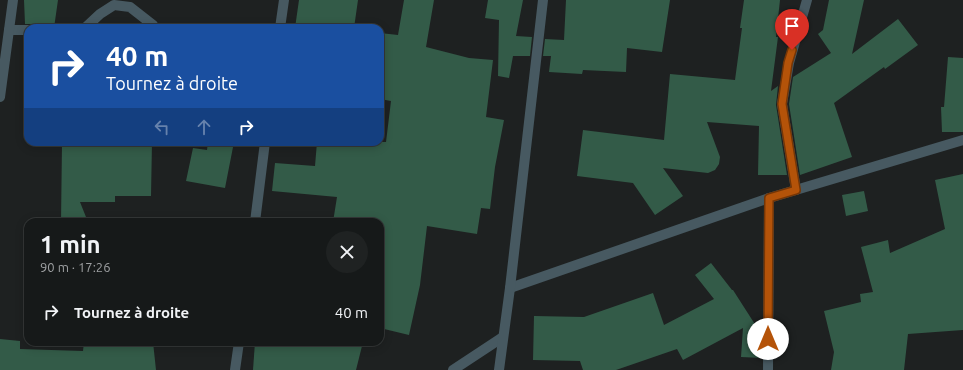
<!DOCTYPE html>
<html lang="fr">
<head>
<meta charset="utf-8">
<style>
  body { margin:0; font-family:Ubuntu,sans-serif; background:#1f2222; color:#f1f3f6; height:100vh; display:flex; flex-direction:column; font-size:15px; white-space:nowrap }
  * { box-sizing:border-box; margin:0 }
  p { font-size:13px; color:#9ea0a2 }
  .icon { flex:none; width:22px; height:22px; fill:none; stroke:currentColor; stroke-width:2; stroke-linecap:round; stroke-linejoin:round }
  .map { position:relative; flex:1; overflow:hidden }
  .drawer { position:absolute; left:24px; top:218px; width:360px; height:128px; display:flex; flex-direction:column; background:#161919; border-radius:12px; box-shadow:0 2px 10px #0003,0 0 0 1px #353838 }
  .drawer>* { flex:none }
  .top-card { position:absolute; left:24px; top:24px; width:360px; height:122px; border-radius:12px; box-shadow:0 2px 10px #0003,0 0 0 1px #353838; background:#1a4fa0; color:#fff; overflow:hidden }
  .pin { position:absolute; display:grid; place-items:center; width:34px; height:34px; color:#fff; margin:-41px -17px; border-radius:50% 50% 50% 0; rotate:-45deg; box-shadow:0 0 4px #0007 }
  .pin .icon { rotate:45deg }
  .me { position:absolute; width:44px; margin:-22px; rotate:0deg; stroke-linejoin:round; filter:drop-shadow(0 0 3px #0008) }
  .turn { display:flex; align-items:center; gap:14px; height:84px; padding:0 16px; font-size:18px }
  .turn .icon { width:52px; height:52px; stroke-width:2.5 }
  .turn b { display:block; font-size:28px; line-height:34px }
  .lanes { display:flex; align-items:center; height:38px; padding:0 16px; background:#0003; justify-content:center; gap:20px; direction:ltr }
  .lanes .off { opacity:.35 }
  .round { display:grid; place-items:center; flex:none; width:42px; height:42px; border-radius:21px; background:#1f2222 }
  .head { display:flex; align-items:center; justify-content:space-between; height:68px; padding:0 16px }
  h1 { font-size:24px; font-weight:600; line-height:30px }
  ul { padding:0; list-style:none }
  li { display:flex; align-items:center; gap:12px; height:52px; padding:0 16px }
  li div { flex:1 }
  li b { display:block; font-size:15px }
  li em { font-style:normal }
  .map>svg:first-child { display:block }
</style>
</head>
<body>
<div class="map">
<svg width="963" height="370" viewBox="0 0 963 370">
  <rect width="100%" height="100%" fill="#1e2121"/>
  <g fill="#335b48">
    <polygon points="24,0 58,0 54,28 34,28 31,24 25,24"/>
    <polygon points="299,0 358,0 354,28 295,28"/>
    <polygon points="404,0 434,0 426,47 469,58 493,60 486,117 504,120 495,167 490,209 481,208 477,234 427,226 420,285 409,335 380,328 380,222 333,222 337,197 272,191 275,163 315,166 317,142 386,142 391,101 380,99 380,33 398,35"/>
    <polygon points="488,0 523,0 516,36 532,37 530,56 513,56 509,78 498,76 499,20 485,18"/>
    <polygon points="566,0 670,0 662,52 627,48 626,72 583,70 582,74 549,72 551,56 543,56 545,39 564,40"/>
    <polygon points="744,0 780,0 776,37 778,37 771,91 778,86 776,105 787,175 758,175 759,126 707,122 720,157 719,164 715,170 708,173 663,168 683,196 655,215 633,183 577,176 583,130 664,140 670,74 735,80 742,28 740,28"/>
    <polygon points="829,0 864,0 852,54 898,19 918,45 885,69 884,67 834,103 852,157 800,175 789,104 793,77 831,53 818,34 823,30"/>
    <polygon points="948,57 963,58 963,132 942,132 941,107 944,107"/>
    <polygon points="131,142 152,142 151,196 115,196 115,202 80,202 88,222 61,222 62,143 131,143"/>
    <polygon points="208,142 234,142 225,188 186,181 193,148 207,150"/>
    <polygon points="963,174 963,330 908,334 904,370 831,370 834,352 824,311 861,302 860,294 873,292 861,247 888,240 890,253 945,229 935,180"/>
    <polygon points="864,191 868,211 846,216 842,195"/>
    <polygon points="711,263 732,290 733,290 758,329 762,329 762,358 741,357 743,328 683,360 677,349 616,370 583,370 580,361 533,360 534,316 584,317 653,293 664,325 714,299 695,275"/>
    <polygon points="0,339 20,341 20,349 83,351 84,342 153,342 156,370 0,370"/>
    <polygon points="255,342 363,342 356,370 253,370"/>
  </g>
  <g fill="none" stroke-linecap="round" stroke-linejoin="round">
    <g stroke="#475961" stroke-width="10">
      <polyline points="85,28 100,14 114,5 130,7 153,25 155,28"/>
      <polyline points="280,28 284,0"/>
      <polyline points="9,30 28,30"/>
      <polyline points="0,97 13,0"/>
      <polyline points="796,190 782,104 789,63 807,0"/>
      <polyline points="255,222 265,142"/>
      <polyline points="510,288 769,198 963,140"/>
      <polyline points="235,370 239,342"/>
      <polyline points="453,370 503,337"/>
      <polyline points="499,370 510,288 543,0"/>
      <polyline points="768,370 769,198"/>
    </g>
  </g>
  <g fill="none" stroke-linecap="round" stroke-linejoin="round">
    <defs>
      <polyline id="route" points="768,339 769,198 796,190 782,104 788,63 792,50"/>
    </defs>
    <use href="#route" stroke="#753606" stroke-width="10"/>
    <use href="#route" stroke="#b45309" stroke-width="7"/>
  </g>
</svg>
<div class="pin" style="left:792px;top:50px;background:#d93025"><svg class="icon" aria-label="arrive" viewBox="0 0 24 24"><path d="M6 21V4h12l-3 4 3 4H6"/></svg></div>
<svg class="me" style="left:768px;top:339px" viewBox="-20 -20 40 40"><circle r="19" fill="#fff"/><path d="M0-13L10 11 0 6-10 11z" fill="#b45309"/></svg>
<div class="top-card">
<div class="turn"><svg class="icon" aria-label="right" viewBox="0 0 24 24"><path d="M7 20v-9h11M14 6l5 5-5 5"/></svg><div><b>40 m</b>Tournez à droite</div></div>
<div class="lanes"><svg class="icon off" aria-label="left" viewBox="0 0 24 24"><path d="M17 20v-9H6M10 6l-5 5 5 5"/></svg><svg class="icon off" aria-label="ahead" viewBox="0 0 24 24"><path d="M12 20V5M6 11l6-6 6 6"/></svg><svg class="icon" aria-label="right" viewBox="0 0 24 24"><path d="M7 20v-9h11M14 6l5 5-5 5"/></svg></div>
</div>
<section class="drawer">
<div class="head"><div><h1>1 min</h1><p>90 m · 17:26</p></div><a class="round"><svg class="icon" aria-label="close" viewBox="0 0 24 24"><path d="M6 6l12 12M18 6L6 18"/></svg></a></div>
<ul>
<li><svg class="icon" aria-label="right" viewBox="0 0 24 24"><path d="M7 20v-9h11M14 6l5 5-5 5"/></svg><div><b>Tournez à droite</b></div><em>40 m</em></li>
</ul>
</section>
</div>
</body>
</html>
